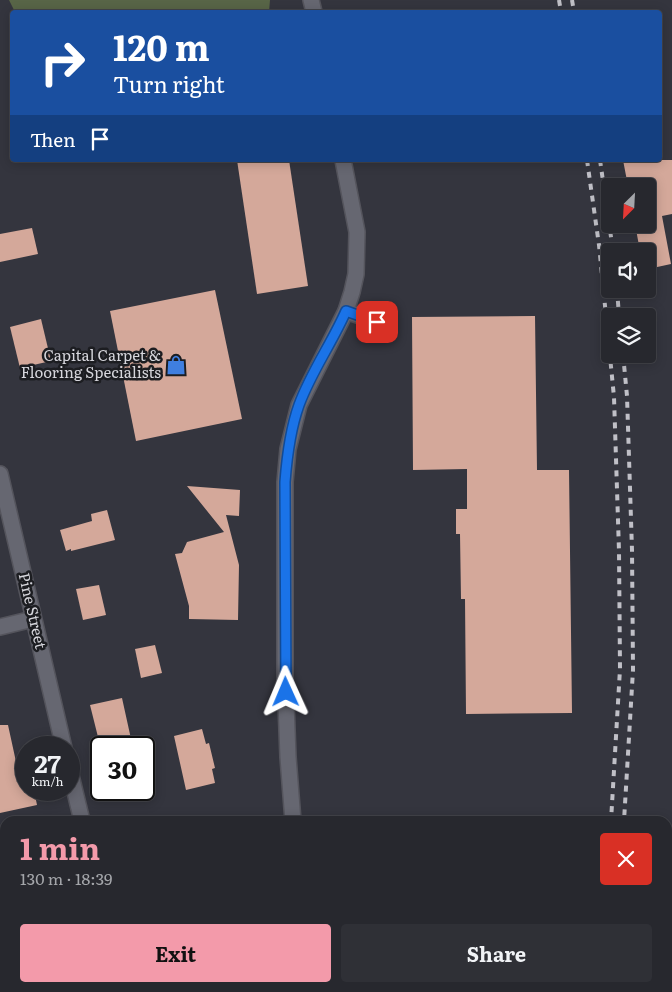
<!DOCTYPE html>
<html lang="en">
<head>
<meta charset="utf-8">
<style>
  body { margin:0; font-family:Literata,serif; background:#2f3036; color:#f1f3f6; height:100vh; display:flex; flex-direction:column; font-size:19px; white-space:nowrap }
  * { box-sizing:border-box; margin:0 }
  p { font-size:16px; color:#a4a6aa }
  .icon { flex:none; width:28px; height:28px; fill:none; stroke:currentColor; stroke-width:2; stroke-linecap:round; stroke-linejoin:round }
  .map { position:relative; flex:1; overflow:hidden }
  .side { position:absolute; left:0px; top:816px; width:672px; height:176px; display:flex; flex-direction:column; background:#27282e; border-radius:15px 15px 0 0; box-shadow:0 2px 12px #0003,0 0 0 1px #43444a }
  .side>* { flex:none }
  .banner { position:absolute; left:10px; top:10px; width:652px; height:152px; border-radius:5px; box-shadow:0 2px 12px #0003,0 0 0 1px #43444a; background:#1a4fa0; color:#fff; overflow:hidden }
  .needle { width:32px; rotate:204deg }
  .fabs { position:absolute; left:601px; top:178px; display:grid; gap:10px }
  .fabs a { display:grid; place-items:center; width:55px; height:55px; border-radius:5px; background:#27282e; box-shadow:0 2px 12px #0003,0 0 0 1px #43444a; font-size:25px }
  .speed { position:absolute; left:15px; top:736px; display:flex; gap:10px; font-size:25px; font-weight:700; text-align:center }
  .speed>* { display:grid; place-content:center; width:65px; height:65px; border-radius:50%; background:#27282e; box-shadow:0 2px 12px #0003,0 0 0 1px #43444a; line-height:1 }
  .speed small { font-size:12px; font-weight:400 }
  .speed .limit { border:2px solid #111; border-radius:8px; background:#fff; color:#111 }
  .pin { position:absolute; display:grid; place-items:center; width:42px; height:42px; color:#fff; margin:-21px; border-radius:10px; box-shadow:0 2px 8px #0006 }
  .me { position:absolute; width:55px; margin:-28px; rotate:359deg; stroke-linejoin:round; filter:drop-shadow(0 0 4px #0008) }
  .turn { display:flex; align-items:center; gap:18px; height:105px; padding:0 20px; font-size:22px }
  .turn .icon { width:65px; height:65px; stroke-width:2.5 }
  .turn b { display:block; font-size:35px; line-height:42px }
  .then { display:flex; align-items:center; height:48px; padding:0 20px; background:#0003; gap:10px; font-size:19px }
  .round { display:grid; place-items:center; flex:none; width:52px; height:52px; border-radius:5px; background:#2f3036 }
  .head { display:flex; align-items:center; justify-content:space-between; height:85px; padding:0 20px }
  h1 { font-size:30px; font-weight:700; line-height:38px; color:#f39aaa }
  .button { display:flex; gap:10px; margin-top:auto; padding:10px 20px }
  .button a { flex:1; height:58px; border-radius:5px; background:#f39aaa; color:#111; font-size:20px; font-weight:700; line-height:58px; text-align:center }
  .button a+a { background:#2f3036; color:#f1f3f6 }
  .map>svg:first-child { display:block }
</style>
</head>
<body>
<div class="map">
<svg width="672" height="992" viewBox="0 0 672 992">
  <rect width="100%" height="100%" fill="#34353e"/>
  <polygon fill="#586547" points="9,0 270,0 269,12 15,12"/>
  <g fill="#d4a89a">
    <polygon points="237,160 289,160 308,286 257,294"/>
    <polygon points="623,160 672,160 672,214 662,216 671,264 648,269 648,251 640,251 635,224 648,224 648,186 628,186"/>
    <polygon points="32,228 38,254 0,262 0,234"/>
    <polygon points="215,290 242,419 136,441 110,311"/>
    <polygon points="535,316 537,470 569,470 572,713 466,714 465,599 461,599 460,534 456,534 456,509 467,509 467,469 413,470 412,317"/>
    <polygon points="41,319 51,361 20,368 10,327"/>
    <polygon points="187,486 240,490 239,516 226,515 239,565 238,620 189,619 189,606 175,554 182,553 187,542 224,532"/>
    <polygon points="107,510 115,540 71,551 71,549 66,551 60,530 92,521 91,514"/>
    <polygon points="99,585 106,615 83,620 76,589"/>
    <polygon points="155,645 162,673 141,678 135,649"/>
    <polygon points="122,698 133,748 102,748 100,737 98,737 90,705"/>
    <polygon points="0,725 8,725 20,780 26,778 26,790 34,790 37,805 0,813"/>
    <polygon points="202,729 206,744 209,743 215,768 212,769 215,783 186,790 174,736"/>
  </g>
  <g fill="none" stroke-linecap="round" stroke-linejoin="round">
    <defs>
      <g id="minor">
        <polyline points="311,0 314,12"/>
        <polyline points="346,311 377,322"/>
        <polyline points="0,474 64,748"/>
        <polyline points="0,627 33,619"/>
        <polyline points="69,767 82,821"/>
        <polyline points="293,821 288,757 285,676 285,482 288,449 299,405 346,311 352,292 356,274 357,232 343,160"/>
        <polyline points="190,988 197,992"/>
        <polyline points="305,992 306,988"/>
      </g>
    </defs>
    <use href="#minor" stroke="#54545c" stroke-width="18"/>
    <use href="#minor" stroke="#666771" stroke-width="15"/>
    <g stroke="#c0c0c7" stroke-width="4" stroke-dasharray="6 6" stroke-linecap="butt">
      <polyline points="559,0 561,12"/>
      <polyline points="572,0 574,12"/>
      <polyline points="587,160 599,245 614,397 619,551 620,669 611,821"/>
      <polyline points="600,160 613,251"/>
      <polyline points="617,289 619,316"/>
      <polyline points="623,354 627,396 632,550 633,670 624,821"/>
      <polyline points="593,992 594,988"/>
      <polyline points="607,992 607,988"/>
    </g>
  </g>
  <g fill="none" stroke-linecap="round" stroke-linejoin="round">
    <defs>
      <path id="route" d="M286,692L285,482C287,456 290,430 299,405C311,372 332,343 346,311L377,322"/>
    </defs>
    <use href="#route" stroke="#114b97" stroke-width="12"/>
    <use href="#route" stroke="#1a73e8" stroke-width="9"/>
  </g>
  <defs>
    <symbol id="shop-bare" viewBox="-9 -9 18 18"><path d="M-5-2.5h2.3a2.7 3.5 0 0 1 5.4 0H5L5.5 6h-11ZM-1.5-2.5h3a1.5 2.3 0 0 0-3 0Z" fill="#3f7fe0" stroke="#1c1d21" stroke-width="2.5" paint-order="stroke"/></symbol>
  </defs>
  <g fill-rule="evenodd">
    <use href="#shop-bare" x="162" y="351" width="28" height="28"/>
  </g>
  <g text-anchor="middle" stroke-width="5" stroke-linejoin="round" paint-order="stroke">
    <g font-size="15" fill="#d6d6dc" stroke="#1c1d21" text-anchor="end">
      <text x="161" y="361">Capital Carpet &amp;<tspan x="161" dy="17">Flooring Specialists</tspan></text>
    </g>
    <g font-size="15" fill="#d6d6dc" stroke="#1c1d21">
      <text transform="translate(32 611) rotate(77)" y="5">Pine Street</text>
    </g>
  </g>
</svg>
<div class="fabs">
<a><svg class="needle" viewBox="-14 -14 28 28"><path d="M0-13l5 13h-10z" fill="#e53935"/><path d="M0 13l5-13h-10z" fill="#a4a6aa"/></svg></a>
<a><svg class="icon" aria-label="sound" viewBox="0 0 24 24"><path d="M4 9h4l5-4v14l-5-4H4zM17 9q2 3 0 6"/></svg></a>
<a><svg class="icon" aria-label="layers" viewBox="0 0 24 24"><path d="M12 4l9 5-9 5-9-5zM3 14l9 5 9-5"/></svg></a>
</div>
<div class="speed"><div>27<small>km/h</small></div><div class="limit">30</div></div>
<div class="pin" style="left:377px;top:322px;background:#d93025"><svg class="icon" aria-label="arrive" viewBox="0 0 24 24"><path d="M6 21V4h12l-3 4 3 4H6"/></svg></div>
<svg class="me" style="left:286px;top:692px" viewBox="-20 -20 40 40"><path d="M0-17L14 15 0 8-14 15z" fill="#1a73e8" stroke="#fff" stroke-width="4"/></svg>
<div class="banner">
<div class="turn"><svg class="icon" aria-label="right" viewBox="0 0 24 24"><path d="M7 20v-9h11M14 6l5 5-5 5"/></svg><div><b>120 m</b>Turn right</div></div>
<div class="then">Then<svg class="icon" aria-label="arrive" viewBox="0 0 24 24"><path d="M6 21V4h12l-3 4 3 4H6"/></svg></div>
</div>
<section class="side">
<div class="head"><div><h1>1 min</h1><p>130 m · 18:39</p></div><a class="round" style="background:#d93025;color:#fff"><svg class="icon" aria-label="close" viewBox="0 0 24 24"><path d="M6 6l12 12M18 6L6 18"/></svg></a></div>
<div class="button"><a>Exit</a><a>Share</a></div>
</section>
</div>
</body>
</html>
